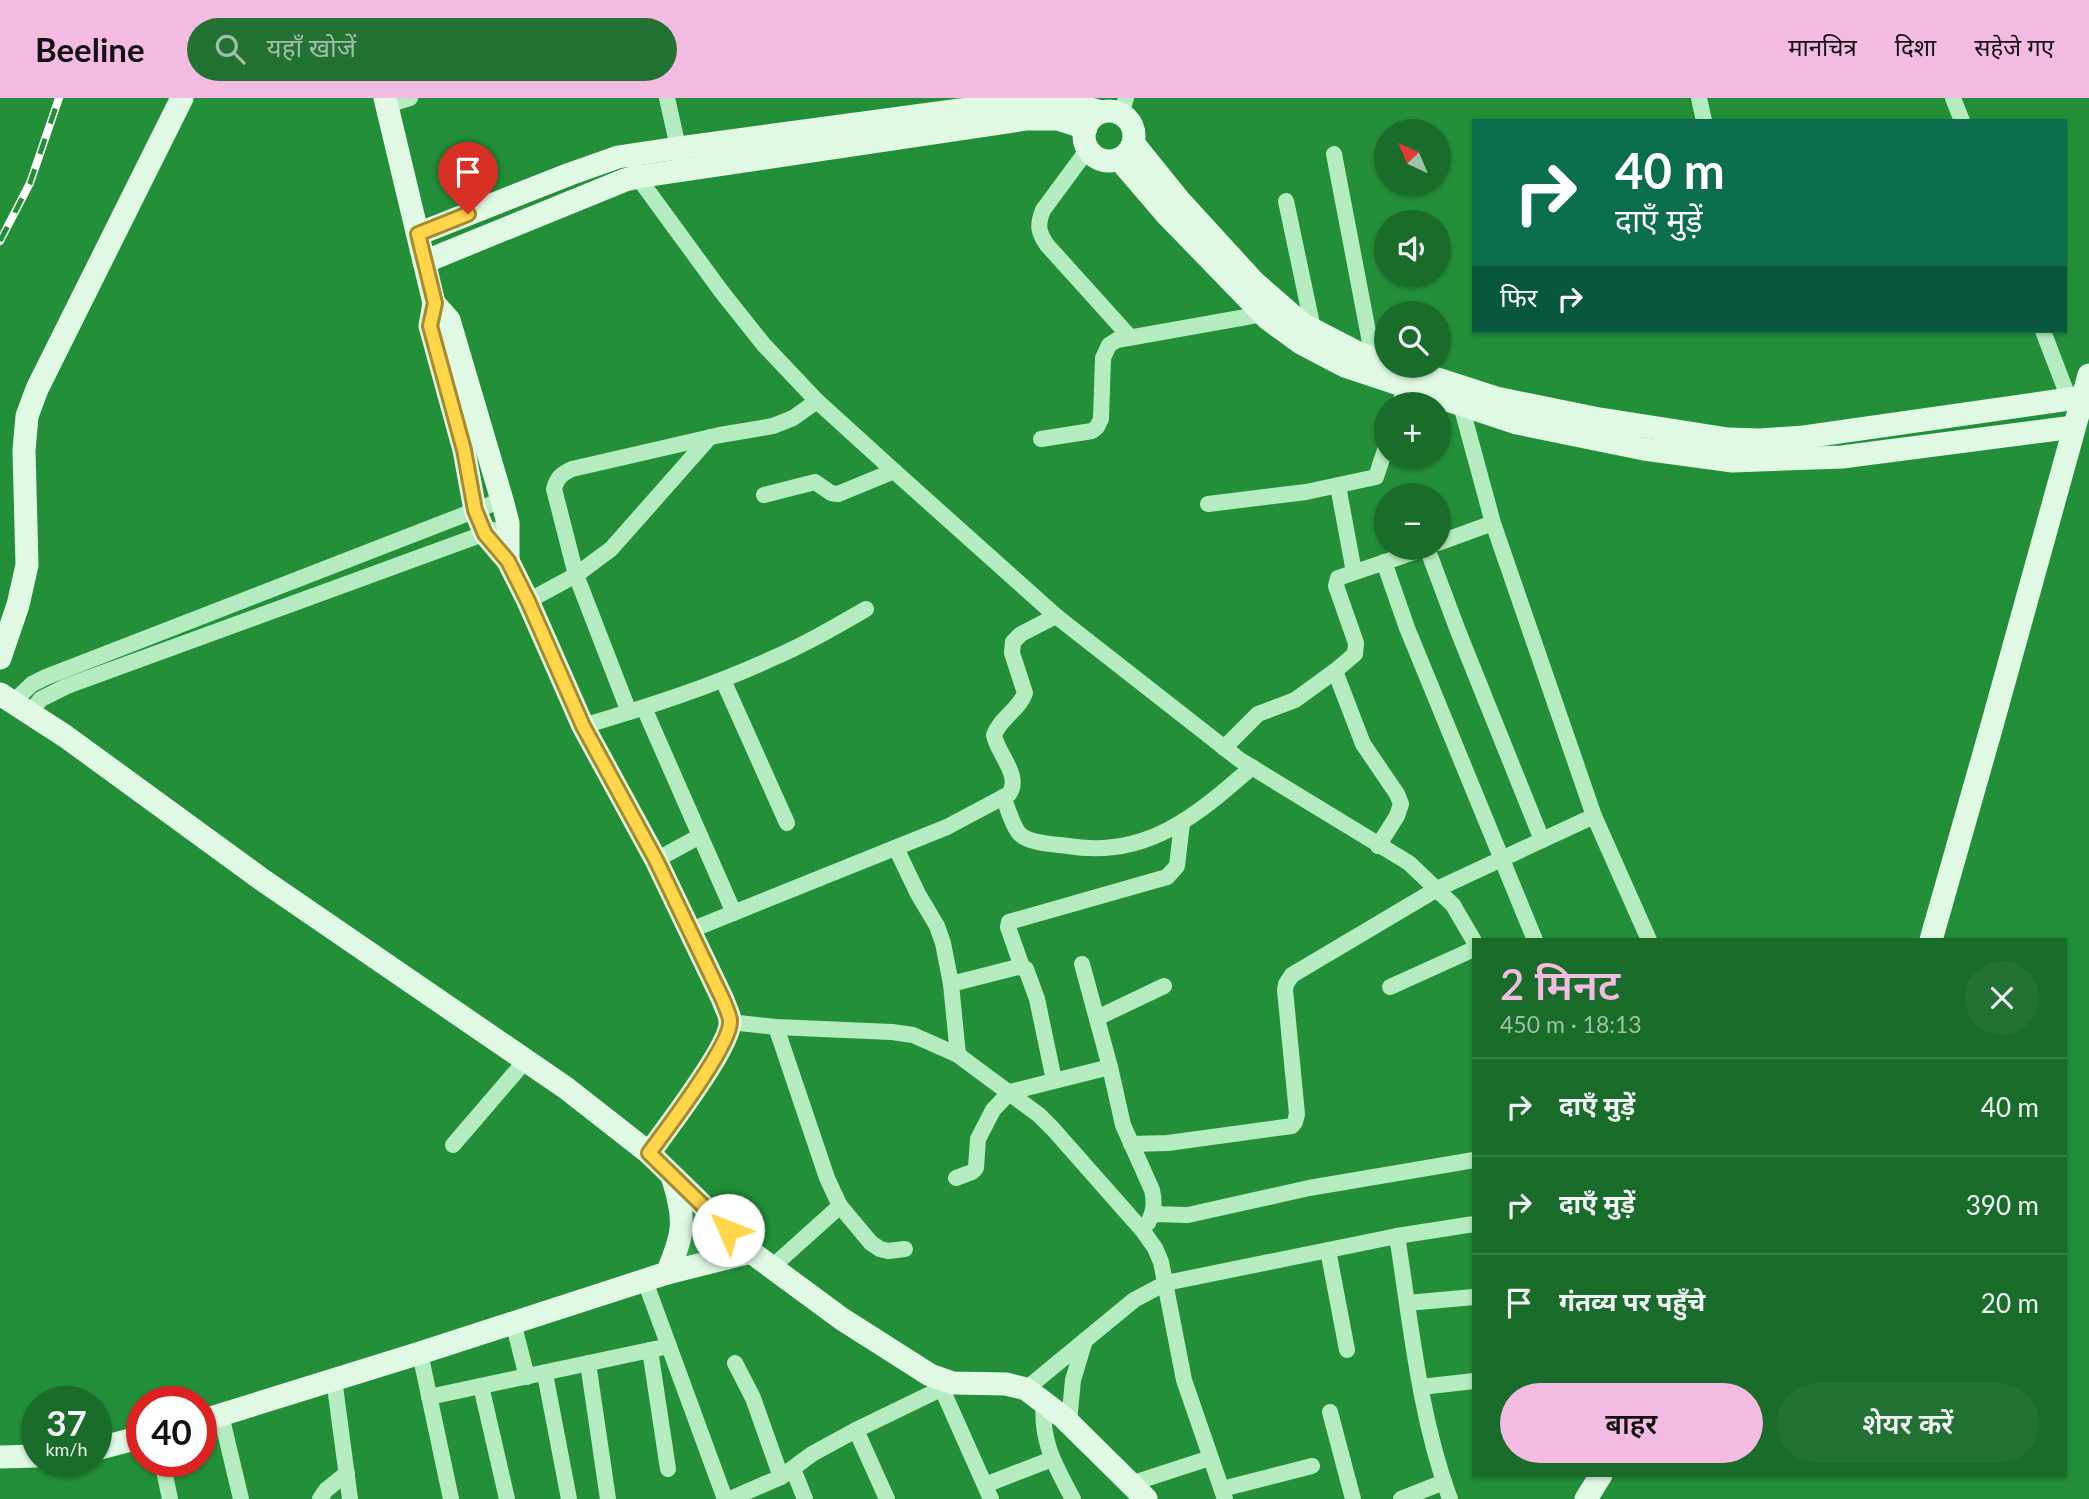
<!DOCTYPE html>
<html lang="hi">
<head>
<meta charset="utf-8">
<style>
  body { margin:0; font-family:Lato,"Noto Sans Devanagari",sans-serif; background:#237133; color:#f1f3f6; height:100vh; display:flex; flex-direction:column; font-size:26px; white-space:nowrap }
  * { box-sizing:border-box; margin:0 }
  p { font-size:23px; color:#9fc0a9 }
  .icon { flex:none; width:38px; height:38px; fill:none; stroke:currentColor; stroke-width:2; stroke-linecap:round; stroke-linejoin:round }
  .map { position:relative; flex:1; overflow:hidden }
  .side { position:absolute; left:1472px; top:840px; width:595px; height:539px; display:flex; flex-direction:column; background:#1a6c2b; border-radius:0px; box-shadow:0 2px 5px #0004 }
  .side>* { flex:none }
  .banner { position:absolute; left:1472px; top:21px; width:595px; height:214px; border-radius:0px; box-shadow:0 2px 5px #0004; background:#0b6e4f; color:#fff; overflow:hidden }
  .needle { width:46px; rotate:316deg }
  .controls { position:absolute; left:1374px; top:21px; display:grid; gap:14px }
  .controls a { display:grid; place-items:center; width:77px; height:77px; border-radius:50%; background:#1a6c2b; box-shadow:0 2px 5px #0004; font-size:35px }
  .speed { position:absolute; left:21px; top:1288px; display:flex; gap:14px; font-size:35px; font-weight:700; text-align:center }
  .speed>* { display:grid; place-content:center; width:91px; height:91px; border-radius:50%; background:#1a6c2b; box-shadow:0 2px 5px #0004; line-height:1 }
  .speed small { font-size:18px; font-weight:400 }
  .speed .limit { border:10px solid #d22; background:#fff; color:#111 }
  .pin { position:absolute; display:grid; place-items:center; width:60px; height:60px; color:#fff; margin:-72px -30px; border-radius:50% 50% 50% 0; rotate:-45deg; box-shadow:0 0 7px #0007 }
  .pin .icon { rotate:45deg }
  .me { position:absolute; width:77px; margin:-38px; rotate:314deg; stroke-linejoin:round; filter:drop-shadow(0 0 5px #0008) }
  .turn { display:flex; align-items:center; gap:24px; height:147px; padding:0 28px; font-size:32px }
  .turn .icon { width:91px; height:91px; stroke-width:2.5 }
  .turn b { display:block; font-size:49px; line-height:60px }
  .then { display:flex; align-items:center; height:66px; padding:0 28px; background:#0003; gap:14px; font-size:26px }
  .round { display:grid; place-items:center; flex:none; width:74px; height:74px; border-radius:37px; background:#237133 }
  .headline { display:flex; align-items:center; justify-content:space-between; height:119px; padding:0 28px }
  h1 { font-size:42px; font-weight:600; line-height:52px; color:#f4bbe2 }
  .primary-button { display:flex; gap:14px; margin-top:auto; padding:14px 28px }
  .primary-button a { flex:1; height:80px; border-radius:42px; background:#f4bbe2; color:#111; font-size:28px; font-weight:600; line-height:80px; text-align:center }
  .primary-button a+a { background:#237133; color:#f1f3f6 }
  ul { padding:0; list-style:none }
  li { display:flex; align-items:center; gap:21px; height:98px; padding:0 28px; border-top:2px solid #387f47 }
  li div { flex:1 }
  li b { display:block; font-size:26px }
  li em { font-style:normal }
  header { display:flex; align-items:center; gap:42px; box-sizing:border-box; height:98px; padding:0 35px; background:#f4bbe2; color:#111 }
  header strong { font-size:33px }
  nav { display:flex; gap:38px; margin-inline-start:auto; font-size:24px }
  .search { width:490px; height:63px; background:#237133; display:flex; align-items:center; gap:18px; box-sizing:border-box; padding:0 24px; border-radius:38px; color:#9fc0a9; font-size:26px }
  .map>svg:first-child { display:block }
</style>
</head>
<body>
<header>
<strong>Beeline</strong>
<div class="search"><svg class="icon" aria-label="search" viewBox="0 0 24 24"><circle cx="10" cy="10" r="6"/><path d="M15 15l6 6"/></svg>यहाँ खोजें</div>
<nav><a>मानचित्र</a><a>दिशा</a><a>सहेजे गए</a></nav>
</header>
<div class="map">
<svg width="2089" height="1401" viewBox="0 0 2089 1401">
  <rect width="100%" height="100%" fill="#239039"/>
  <polygon fill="#2da845" points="683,1099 747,1150 674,1168"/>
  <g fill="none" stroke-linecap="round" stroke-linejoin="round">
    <g stroke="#b4ecbf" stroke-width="16">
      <polyline points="667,0 680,58"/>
      <polyline points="1699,0 1704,23"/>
      <polyline points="1953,0 1962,23"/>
      <polyline points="387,7 410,0"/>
      <polyline points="1121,16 1126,0"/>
      <path d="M1088,51L1043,112C1037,127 1038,134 1047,147L1130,239"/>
      <polyline points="1334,56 1373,260"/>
      <polyline points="634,74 721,193 764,247 817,303 894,373 1056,518 1240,662 1409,765 1453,807 1474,843"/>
      <polyline points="1286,103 1313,231"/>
      <polyline points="2043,233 2069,301"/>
      <polyline points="1459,300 1493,425 1594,718 1649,842"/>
      <polyline points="1400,306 1405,288"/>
      <polyline points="1041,341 1092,333 1097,329 1101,321 1103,260 1109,247 1117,242 1263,216"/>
      <polyline points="1338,388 1354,474"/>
      <polyline points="764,397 815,384 831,395 838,396 894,373"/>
      <polyline points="1208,406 1306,394 1376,379 1386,349"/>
      <polyline points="1438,445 1493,425"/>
      <polyline points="1427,450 1458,533 1542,742"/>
      <polyline points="1384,464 1407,530 1535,842"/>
      <polyline points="528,503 576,477 611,451 710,339"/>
      <polyline points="1335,573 1363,646 1397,696 1401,706 1397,718 1378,748"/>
      <polyline points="723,582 787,725"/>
      <polyline points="13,604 32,586 46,579 502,402"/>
      <polyline points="644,610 734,815"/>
      <polyline points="30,614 41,601 67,588 494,432"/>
      <path d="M629,614L576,477L554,391C557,380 561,376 572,371L720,337L773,328L793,320L817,303"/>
      <path d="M583,628C647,609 710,589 771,561C804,547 835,529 866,511"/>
      <polyline points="1224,650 1258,616 1295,602 1335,573 1355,556 1356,545 1336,488 1338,480 1426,450"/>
      <path d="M1003,699C1008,710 1011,724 1018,734C1027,746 1054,746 1068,748C1147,761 1197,717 1252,669"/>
      <polyline points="896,750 918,796 937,828 943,845 951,886 958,957"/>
      <polyline points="656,762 700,738"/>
      <path d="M691,832L947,729L1009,696C1022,678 997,655 994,637C1000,620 1019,612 1025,595L1012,555L1013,544L1021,536L1056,518"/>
      <path d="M1082,866L1110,969L1123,1027L1152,1092C1155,1105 1154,1113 1148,1125"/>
      <polyline points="1022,869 1008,829 1009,824 1167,779 1177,768 1182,725"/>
      <polyline points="951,886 1018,869 1026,871 1037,901 1054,982"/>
      <polyline points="1390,889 1474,851"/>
      <polyline points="1097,920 1164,888"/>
      <polyline points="730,924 776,929 892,934 913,937 958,957 1039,1017 1053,1031 1143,1133 1155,1150 1161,1164 1184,1282 1225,1401"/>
      <polyline points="776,929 827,1080 840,1108 871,1145 880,1151 888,1153 905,1151"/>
      <polyline points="1131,1046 1168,1045 1292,1028 1295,1024 1297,1016 1285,892 1286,886 1292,877 1437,791 1594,718"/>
      <polyline points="453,1047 526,962"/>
      <polyline points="956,1080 972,1074 976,1070 978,1041 993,1012 1010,994 1110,969"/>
      <polyline points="1152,1116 1188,1117 1309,1090 1474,1062"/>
      <path d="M1397,1138C1411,1226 1419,1317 1450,1401"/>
      <polyline points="1328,1152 1347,1252"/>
      <polyline points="771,1170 840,1108"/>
      <polyline points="645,1183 725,1401"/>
      <polyline points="1407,1205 1474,1199"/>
      <polyline points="513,1224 527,1279"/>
      <polyline points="650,1252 668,1371"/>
      <polyline points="420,1255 451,1401"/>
      <polyline points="588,1265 608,1401"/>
      <polyline points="735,1265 753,1300 781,1379"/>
      <polyline points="545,1276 569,1401"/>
      <polyline points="334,1281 350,1401"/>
      <polyline points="481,1288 507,1401"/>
      <polyline points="1421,1289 1474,1283"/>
      <polyline points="942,1291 991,1401"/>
      <polyline points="1026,1291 1134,1202 1166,1185 1397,1138 1474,1126"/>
      <polyline points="429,1299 669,1248"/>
      <path d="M1044,1303C1040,1343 1055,1367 1073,1401"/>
      <polyline points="1330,1314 1353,1401"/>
      <polyline points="221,1317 241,1401"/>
      <polyline points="1069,1324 1073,1282 1085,1242"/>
      <polyline points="856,1332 887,1401"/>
      <polyline points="162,1363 170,1401"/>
      <polyline points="793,1371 805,1401"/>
      <polyline points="1130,1386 1210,1360"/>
      <polyline points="985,1387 1052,1361"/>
      <polyline points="1222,1391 1312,1368"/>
      <polyline points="320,1401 326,1392 347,1375"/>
      <polyline points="730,1401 781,1379 812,1356 856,1332 953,1285"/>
      <polyline points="1401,1401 1444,1384"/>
    </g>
    <g stroke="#e0f9e5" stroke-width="23">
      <path d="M385,0L434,205L430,228L464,352L475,412L485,436L508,463L528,503L583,628L656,762L723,902C725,909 730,917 730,923C732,946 665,1033 649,1055"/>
      <circle cx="1109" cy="38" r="25"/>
      <polyline points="1133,45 1179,102 1254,184 1302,226 1360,256 1386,264"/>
      <polyline points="1119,61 1167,117 1268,221 1301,245 1345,268 1517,325 1644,351 1733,363 1842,359 2074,329"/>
      <polyline points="418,136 570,76 618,59 678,50 960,12 1060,2 1101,14"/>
      <polyline points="424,164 625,82 637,79 1027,21 1058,21 1086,30"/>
      <polyline points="434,205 449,222 502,402 508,425 508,463"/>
      <polyline points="1397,268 1496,300 1594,320 1728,341 1760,342 1804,339 2083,299"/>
      <polyline points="0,560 18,507 27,467 24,353 27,318 37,291 182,0"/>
      <polyline points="0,596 65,638 264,783 566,990 649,1055 751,1154 842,1221 930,1277 953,1285 1006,1286 1026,1291 1063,1319 1146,1401"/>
      <polyline points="1931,842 1991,631 2089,277"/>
      <path d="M667,1175C684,1135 686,1123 673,1081"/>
      <polyline points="201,1323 420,1255 667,1175 751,1154"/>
      <polyline points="96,1351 142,1339"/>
      <polyline points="0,1359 37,1358"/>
      <polyline points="1586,1401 1601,1377"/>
    </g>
    <defs>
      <polyline id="rail" points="0,143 30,85 59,0"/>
    </defs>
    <use href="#rail" stroke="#fff" stroke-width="8"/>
    <use href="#rail" stroke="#239039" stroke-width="5" stroke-dasharray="16" stroke-linecap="butt"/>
  </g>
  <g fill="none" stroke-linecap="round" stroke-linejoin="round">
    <defs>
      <path id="route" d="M468,116L418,136L435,205L430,228L464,352L475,412L485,436L508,463L528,503L583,628L656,762L723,902C725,908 730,917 730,923C732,946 665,1033 649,1055L728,1132"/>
    </defs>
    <use href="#route" stroke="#a68a30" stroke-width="18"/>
    <use href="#route" stroke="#ffd54a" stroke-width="12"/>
  </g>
</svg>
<div class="controls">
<a><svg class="needle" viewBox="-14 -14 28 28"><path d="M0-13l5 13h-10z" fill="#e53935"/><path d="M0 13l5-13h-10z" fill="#9fc0a9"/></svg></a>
<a><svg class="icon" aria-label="sound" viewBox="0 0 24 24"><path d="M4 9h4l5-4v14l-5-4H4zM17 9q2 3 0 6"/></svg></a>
<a><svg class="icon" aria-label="search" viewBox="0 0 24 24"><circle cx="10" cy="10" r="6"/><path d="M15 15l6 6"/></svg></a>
<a>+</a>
<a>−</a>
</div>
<div class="speed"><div>37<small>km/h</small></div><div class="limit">40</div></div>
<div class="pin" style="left:468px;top:116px;background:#d93025"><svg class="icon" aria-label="arrive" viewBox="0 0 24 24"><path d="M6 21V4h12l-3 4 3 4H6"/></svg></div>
<svg class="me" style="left:728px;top:1132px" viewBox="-20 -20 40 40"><circle r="19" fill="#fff"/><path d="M0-13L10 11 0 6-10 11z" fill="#ffd54a"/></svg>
<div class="banner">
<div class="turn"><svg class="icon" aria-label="right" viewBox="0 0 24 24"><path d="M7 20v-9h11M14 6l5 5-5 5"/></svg><div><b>40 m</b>दाएँ मुड़ें</div></div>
<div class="then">फिर<svg class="icon" aria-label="right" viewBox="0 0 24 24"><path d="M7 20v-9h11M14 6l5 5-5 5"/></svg></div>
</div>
<section class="side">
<div class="headline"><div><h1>2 मिनट</h1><p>450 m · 18:13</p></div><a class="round"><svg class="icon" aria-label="close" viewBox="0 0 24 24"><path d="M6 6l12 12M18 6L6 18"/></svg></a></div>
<ul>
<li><svg class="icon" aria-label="right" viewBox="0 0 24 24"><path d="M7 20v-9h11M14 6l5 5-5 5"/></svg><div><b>दाएँ मुड़ें</b></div><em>40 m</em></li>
<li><svg class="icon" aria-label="right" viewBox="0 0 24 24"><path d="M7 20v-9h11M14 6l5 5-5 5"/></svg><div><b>दाएँ मुड़ें</b></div><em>390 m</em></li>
<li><svg class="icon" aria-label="arrive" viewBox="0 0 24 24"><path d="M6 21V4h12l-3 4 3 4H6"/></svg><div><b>गंतव्य पर पहुँचे</b></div><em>20 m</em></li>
</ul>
<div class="primary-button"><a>बाहर</a><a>शेयर करें</a></div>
</section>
</div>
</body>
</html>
